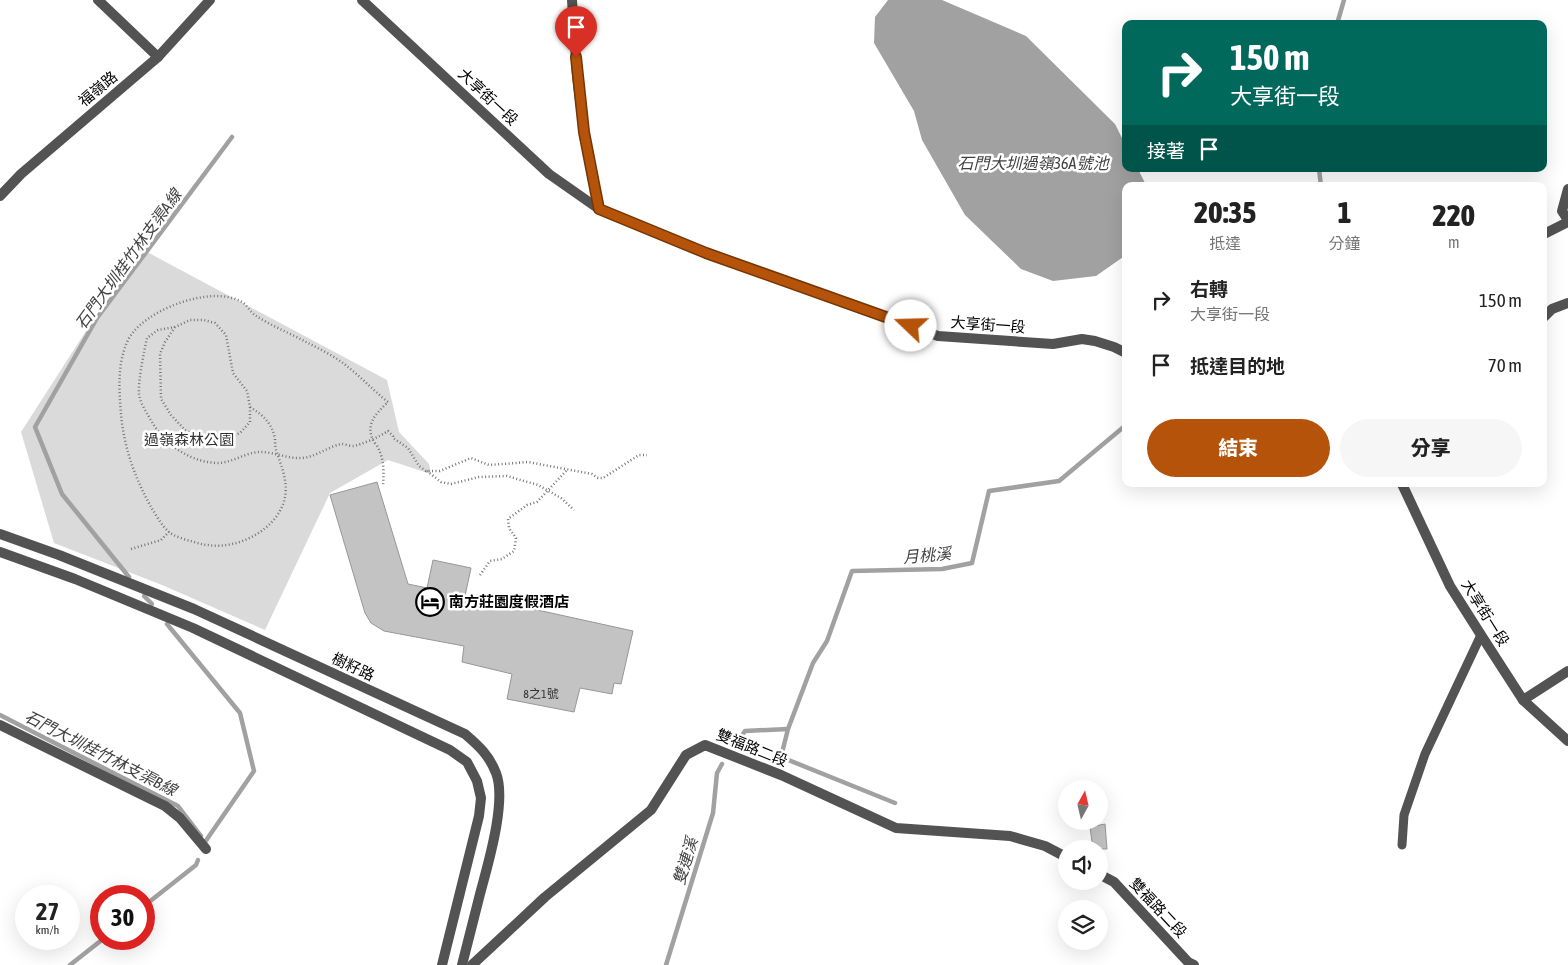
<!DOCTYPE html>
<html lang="zh-TW">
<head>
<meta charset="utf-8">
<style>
  body { margin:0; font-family:"Asap Condensed","Noto Sans TC",sans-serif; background:#f6f6f6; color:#222; height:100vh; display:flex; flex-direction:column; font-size:19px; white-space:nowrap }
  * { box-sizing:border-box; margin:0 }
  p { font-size:16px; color:#767676 }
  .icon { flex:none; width:28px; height:28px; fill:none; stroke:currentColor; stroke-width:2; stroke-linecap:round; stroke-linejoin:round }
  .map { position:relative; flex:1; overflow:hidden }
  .side { position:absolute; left:1122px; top:182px; width:425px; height:305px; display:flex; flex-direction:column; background:#fff; border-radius:10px; box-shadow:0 5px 20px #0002 }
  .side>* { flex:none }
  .guide { position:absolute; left:1122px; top:20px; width:425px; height:152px; border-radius:10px; box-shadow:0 5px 20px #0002; background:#00695c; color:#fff; overflow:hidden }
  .needle { width:32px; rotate:8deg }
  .controls { position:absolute; left:1058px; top:780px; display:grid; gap:10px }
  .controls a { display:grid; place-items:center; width:50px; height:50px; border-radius:50%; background:#fff; box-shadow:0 5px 20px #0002; font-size:25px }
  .speed { position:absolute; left:15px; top:885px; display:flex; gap:10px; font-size:25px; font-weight:700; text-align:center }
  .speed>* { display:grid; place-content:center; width:65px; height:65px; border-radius:50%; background:#fff; box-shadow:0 5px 20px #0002; line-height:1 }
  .speed small { font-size:12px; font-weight:400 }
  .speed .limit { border:8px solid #d22; background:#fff; color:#111 }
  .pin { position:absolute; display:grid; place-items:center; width:42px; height:42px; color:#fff; margin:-51px -21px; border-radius:50% 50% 50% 0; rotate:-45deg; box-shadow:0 0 5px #0007 }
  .pin .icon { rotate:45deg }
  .me { position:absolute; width:55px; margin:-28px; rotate:291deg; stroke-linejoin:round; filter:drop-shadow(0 0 4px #0008) }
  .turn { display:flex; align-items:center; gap:18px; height:105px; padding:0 25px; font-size:22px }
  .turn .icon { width:65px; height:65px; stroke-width:2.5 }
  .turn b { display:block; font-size:35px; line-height:42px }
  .then { display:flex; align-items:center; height:48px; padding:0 25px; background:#0003; gap:10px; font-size:19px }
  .eta { display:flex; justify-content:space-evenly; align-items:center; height:85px; text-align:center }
  .eta b { font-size:30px; font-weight:800; line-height:35px }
  .button { display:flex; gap:10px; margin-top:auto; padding:10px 25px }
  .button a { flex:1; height:58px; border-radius:30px; background:#b45309; color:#fff; font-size:20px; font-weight:800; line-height:58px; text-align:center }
  .button a+a { background:#f6f6f6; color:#222 }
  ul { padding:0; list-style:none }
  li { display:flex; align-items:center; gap:15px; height:65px; padding:0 25px }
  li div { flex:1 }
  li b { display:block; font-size:19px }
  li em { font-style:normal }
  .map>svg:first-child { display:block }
</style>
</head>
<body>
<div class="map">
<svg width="1568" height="965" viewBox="0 0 1568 965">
  <rect width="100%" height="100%" fill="#fff"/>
  <polygon fill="#dadada" points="147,252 387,380 399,432 429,464 431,474 388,460 330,493 265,630 162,585 54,543 21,432 93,320"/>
  <polygon fill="#a1a1a1" points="888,0 942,0 1026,36 1115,124 1126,146 1126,169 1138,169 1145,183 1145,186 1126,186 1126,255 1096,276 1053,281 1021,269 965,215 922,140 914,111 874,43 875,17"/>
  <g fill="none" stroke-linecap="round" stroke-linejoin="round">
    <g stroke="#a1a1a1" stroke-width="4.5">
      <polyline points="1337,24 1344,0"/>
      <polyline points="1319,169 1321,186"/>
      <polyline points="129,577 62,494 35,427 97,318 232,137"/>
      <polyline points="144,596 152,604"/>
      <polyline points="167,624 240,713 254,771 205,842"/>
      <polyline points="0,715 178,806 201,836"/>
      <polyline points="736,744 745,731 788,729"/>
      <polyline points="895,803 781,757 788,729 813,663 827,641 852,571 942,569 972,563 989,491 1059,481 1126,425"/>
      <polyline points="144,906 196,865 198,860"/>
      <polyline points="70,965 103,939"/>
      <polyline points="666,965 713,813 717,773 722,764"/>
    </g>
  </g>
  <g fill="#c3c3c3" stroke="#979797">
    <polygon points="377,482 408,584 427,588 433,560 471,568 465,596 533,609 633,631 621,684 614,683 612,694 580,688 574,712 507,699 512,674 462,662 464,646 384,631 371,623 365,613 330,495"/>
    <polygon points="1105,824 1107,849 1093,849 1090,827"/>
  </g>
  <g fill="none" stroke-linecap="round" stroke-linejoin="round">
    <g stroke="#757575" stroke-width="2.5" stroke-dasharray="1 2.5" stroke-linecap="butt">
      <path d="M175,327L165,342L160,354L161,399L171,415L185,430L199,437L221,441L240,433L250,422V407L247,391L233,373L226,335L215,323L204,320H190L175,327L158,330L147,338C144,352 138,380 139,394C140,401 144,409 148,415C161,441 187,462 217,463C233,463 245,452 261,452C274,452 288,459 302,458C316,457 329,446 342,444C345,444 349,446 353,446C361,445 381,436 388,431L393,436V438L408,448L419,466L426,471H440L471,458L489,465L528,462L592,474L598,478H603L639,455H647"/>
      <path d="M250,407C263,415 272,423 275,439C275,442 275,446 276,450C281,465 288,481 285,497C279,529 238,550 208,545C202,545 196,542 190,541C183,539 174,536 169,532C162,526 156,515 151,507C135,478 124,448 121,414C119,389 117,364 128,340C143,310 212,284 242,302C247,305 250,312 255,315C269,325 290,333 306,342C320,349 336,357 348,367C362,378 374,391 388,402C377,413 365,423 373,440C374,443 378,446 379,450C384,460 384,474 383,485"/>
      <polyline points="427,471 441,482 451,484 479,477 507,476 538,485 561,498 574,510"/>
      <polyline points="131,549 161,540 169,532"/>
      <polyline points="480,575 490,561 502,559 514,551 516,538 509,528 508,519 527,505 537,502 567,470"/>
    </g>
    <polyline stroke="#535353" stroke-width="9" points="1402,845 1404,815 1425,754 1481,635"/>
    <g stroke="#535353" stroke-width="10">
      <polyline points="98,0 158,57"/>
      <polyline points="362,0 549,174 599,209 706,253 938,336 1053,344 1082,339 1095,341 1114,347 1126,353"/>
      <polyline points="572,0 577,76 584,132 599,209"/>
      <polyline points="1568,189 1562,211 1568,220"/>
      <polyline points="0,196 21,174 158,57 210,0"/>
      <polyline points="1544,234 1568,222"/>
      <polyline points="1544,317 1552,309 1568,303"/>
      <polyline points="1402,484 1450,586 1481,635 1523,700 1568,741"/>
      <path d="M0,534L59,555L194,609L465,734C479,746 489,755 496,773C507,801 488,864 480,894C474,918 468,941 462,965"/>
      <polyline points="0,552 75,579 193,628 450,750 467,762 477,781 481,798 479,816 442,965"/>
      <polyline points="1523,700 1568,671"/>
      <polyline points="0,725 165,806 180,818 206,849"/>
      <polyline points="1099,874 1114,882 1188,962 1194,965"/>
      <polyline points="472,965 545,897 651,810 686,755 705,745 781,775 896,828 1010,836 1045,846 1066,857"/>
    </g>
  </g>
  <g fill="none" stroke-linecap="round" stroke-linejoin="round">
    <defs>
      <polyline id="route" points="576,57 584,132 599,209 706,253 911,326"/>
    </defs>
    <use href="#route" stroke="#753606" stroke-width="12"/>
    <use href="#route" stroke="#b45309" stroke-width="9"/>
  </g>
  <defs>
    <symbol id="hotel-ring" viewBox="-11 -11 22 22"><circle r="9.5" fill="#fff" stroke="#000" stroke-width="1.5"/><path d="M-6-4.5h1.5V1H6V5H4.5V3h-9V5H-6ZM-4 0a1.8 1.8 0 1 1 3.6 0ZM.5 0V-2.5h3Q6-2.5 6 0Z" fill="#000"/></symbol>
  </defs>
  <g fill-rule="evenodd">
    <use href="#hotel-ring" x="414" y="586" width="32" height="32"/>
  </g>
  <g text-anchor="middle" stroke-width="5" stroke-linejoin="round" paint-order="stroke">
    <g font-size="12" fill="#313131">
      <text x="541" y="698">8之1號</text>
    </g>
    <g font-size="15" fill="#000" stroke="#fff">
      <text transform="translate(98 89) rotate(-40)" y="5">福嶺路</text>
      <text transform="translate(488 97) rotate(43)" y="5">大享街一段</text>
      <text transform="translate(988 325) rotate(4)" y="5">大享街一段</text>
      <text transform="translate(1485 613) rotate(58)" y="5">大享街一段</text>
      <text transform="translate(353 667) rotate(25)" y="5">樹籽路</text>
      <text transform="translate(752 748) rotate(22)" y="5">雙福路二段</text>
      <text transform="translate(1158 908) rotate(47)" y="5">雙福路二段</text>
    </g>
    <g font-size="15" fill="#313131" stroke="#fff">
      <text x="189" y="445">過嶺森林公園</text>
    </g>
    <g font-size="15" font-weight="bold" fill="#000" stroke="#fff" text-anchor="start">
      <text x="449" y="607">南方莊園度假酒店</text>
    </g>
    <g font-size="16" font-style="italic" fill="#424242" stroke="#fff">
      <text x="1033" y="169">石門大圳過嶺36A號池</text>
      <text transform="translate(128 259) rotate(-54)" y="6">石門大圳桂竹林支渠A線</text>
      <text transform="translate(927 555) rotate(-5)" y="6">月桃溪</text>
      <text transform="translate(101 753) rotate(27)" y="6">石門大圳桂竹林支渠B線</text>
      <text transform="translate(685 861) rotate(-73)" y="6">雙連溪</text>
    </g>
  </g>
</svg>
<div class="controls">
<a><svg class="needle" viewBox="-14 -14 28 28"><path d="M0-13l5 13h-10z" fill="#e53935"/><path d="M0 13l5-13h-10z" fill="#767676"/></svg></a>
<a><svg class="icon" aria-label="sound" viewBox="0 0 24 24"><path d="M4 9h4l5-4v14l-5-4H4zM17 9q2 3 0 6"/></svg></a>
<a><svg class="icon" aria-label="layers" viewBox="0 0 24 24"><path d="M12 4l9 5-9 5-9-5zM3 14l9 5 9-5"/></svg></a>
</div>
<div class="speed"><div>27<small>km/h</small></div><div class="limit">30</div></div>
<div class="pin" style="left:576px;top:57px;background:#d93025"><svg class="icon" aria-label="arrive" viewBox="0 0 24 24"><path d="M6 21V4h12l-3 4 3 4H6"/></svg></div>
<svg class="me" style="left:911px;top:326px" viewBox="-20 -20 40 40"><circle r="19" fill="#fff"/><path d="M0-13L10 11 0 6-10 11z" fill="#b45309"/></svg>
<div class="guide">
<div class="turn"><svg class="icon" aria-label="right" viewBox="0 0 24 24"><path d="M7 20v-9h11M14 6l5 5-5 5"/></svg><div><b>150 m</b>大享街一段</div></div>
<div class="then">接著<svg class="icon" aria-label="arrive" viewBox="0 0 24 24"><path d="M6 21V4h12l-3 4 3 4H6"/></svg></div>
</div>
<section class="side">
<div class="eta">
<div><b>20:35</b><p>抵達</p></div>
<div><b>1</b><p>分鐘</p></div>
<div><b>220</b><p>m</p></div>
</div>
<ul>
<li><svg class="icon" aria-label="right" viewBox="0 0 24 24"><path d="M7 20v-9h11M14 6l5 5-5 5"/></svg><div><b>右轉</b><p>大享街一段</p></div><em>150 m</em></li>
<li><svg class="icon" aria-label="arrive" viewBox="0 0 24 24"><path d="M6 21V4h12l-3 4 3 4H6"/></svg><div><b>抵達目的地</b></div><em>70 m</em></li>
</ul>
<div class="button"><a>結束</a><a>分享</a></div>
</section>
</div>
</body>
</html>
